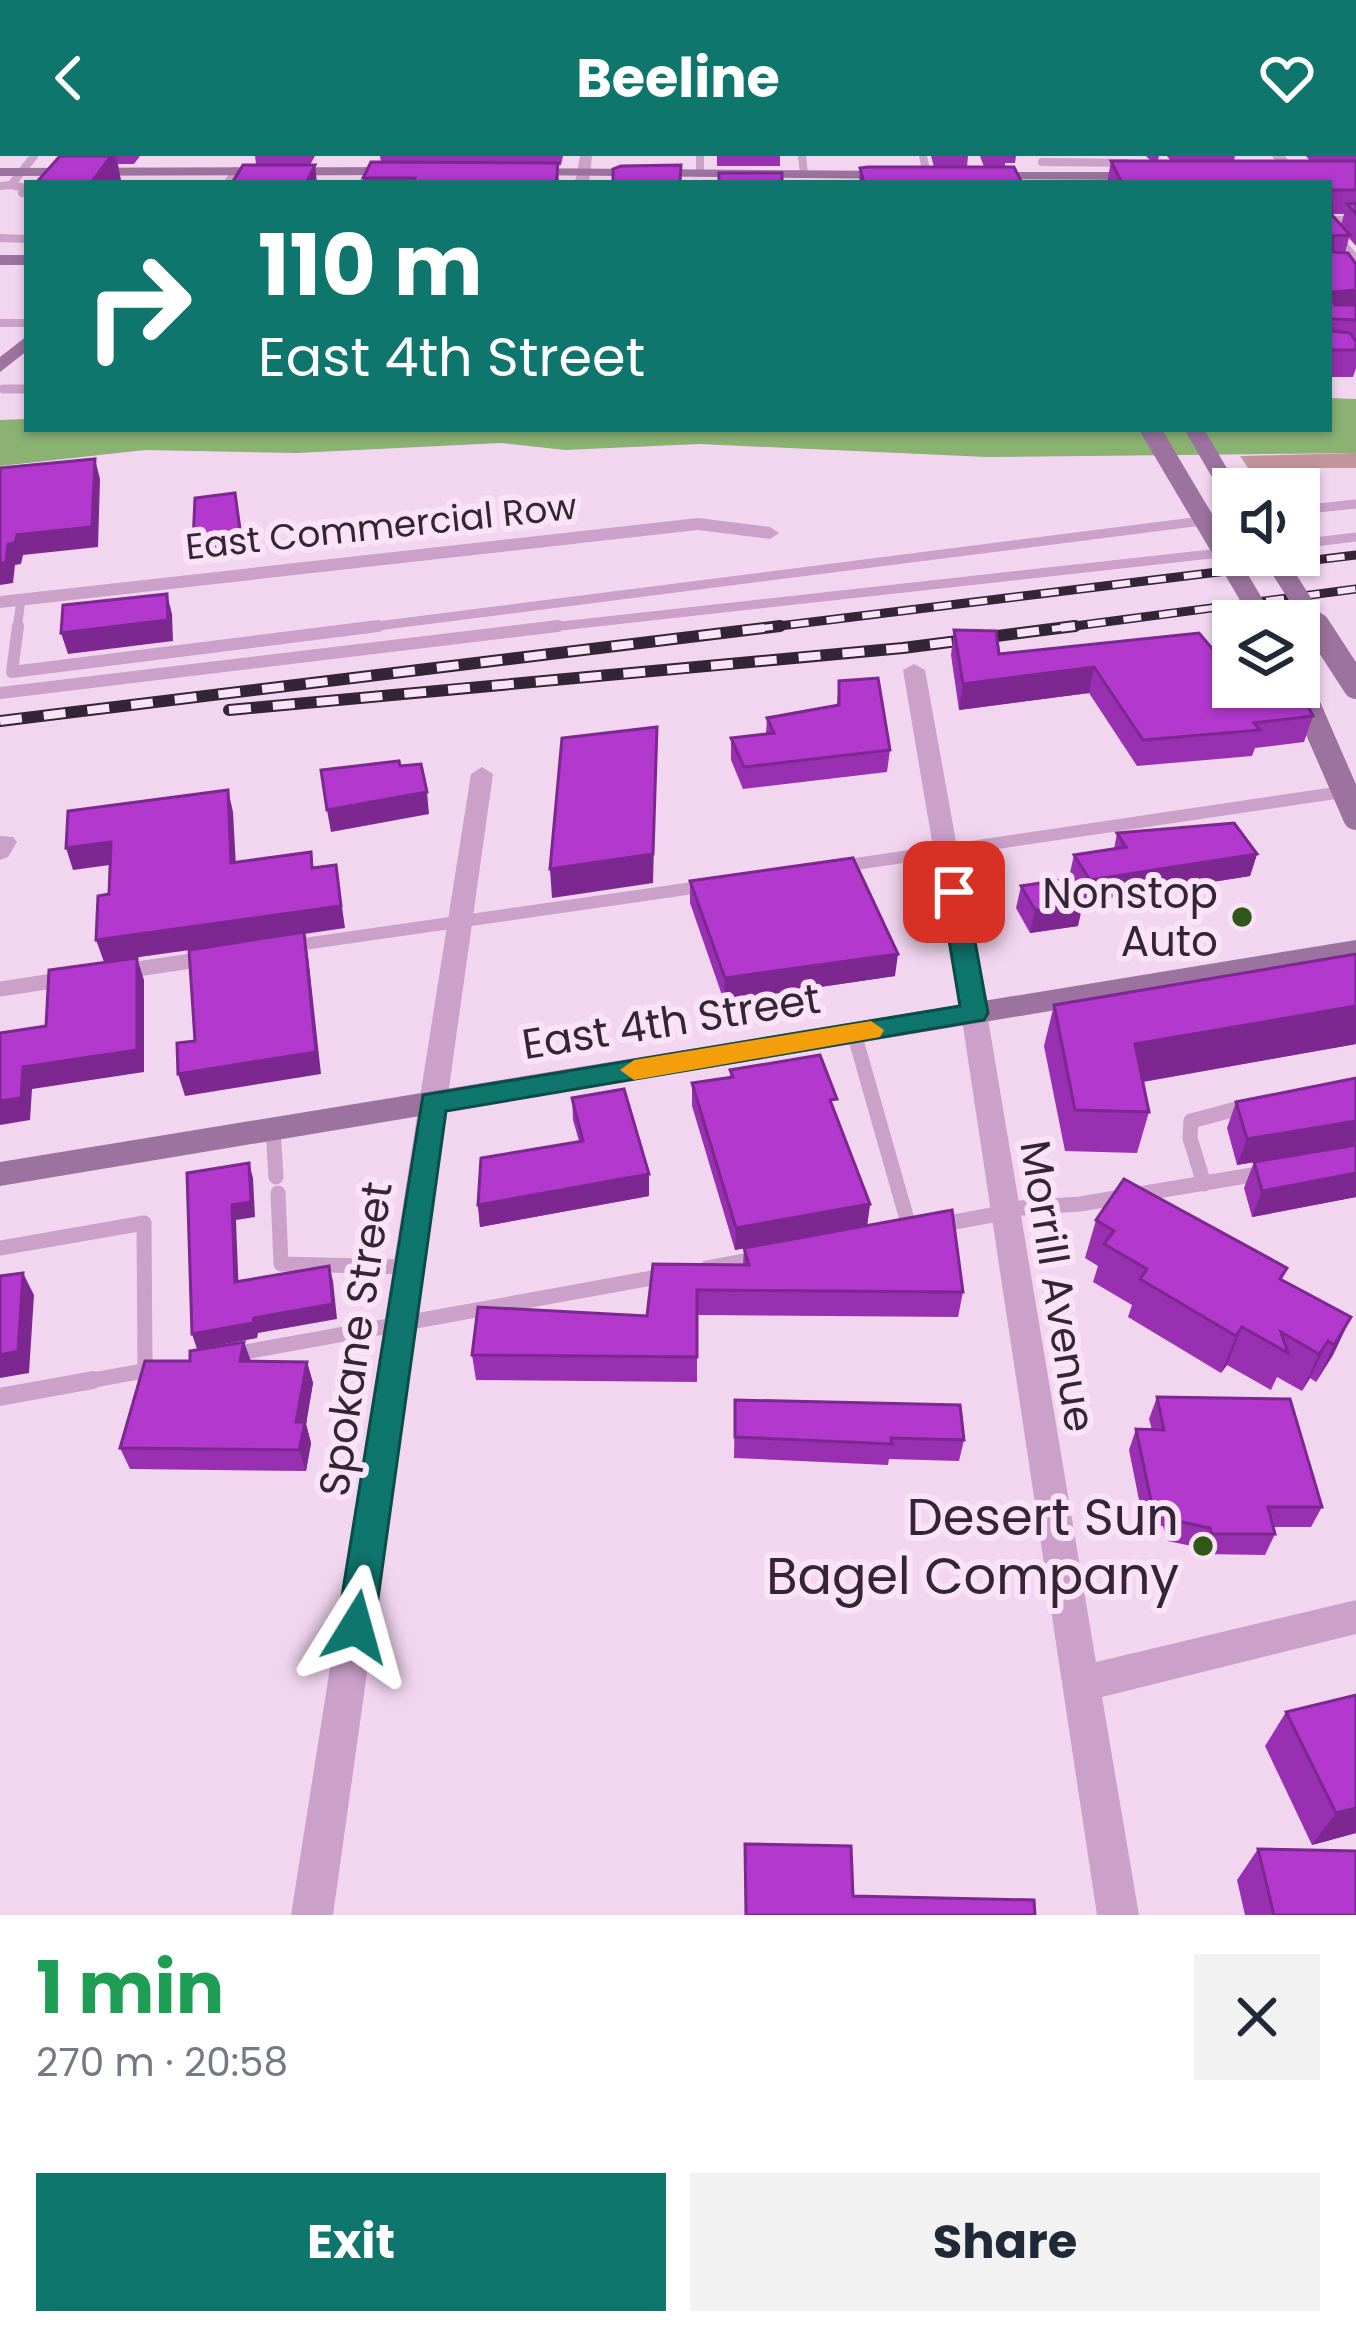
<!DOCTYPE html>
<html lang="en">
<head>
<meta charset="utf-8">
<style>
  body { margin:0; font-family:Poppins,sans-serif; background:#f2f2f3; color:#1f2937; height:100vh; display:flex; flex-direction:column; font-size:45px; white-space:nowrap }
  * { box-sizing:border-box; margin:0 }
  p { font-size:39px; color:#747a83 }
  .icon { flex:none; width:66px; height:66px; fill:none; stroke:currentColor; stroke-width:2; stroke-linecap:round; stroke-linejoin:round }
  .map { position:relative; height:1759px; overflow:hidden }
  .details { display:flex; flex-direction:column; background:#fff; flex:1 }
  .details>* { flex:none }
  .hud { position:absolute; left:24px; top:24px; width:1308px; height:252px; border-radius:0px; box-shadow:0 3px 9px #0004; background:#0f766e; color:#fff; overflow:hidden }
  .buttons { position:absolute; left:1212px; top:312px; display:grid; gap:24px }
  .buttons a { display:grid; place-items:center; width:108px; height:108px; border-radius:0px; background:#fff; box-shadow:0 3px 9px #0004; font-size:60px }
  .pin { position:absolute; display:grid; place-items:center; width:102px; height:102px; color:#fff; margin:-51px; border-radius:24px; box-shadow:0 6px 18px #0006 }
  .me { position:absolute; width:132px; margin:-66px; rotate:8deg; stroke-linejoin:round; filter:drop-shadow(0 0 9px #0008) }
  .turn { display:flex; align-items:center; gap:42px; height:252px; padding:0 36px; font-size:54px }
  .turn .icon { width:156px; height:156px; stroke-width:2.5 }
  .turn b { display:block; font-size:84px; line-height:102px }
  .round { display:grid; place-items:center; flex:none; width:126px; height:126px; border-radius:0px; background:#f2f2f3 }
  .summary { display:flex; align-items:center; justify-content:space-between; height:204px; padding:0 36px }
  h1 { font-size:72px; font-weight:700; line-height:90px; color:#1e9e55 }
  .action { display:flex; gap:24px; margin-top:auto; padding:24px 36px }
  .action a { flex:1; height:138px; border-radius:0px; background:#0f766e; color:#fff; font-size:48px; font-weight:700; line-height:138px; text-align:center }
  .action a+a { background:#f2f2f3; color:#1f2937 }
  header { display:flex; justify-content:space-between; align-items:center; height:156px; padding:0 36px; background:#0f766e; color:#fff; font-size:54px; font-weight:700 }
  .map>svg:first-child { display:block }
</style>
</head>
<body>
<header><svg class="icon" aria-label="back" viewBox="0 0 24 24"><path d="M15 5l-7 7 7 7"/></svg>Beeline<svg class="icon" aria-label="heart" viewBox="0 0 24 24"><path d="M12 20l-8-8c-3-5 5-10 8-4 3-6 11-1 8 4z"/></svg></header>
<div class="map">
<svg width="1356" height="1759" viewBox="0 0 1356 1759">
  <rect width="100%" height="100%" fill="#f2d6f0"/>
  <polygon fill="#c2959a" points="1356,297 1356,312 1248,312 1240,300"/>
  <polygon fill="#8bb173" points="1329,242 1356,243 1356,297 987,301 700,288 565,294 501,287 296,297 145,294 0,310 0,264 27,263 27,273 1329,273"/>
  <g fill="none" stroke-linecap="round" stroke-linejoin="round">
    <g stroke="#cba1ca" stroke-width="8">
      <polyline points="700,0 700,17"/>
      <polyline points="802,0 804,18"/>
      <polyline points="923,0 927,19"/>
      <polyline points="1042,6 1127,7"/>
      <polyline points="228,27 235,15"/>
      <polyline points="11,29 25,32 22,37"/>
      <polyline points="0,30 11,29 34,0"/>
      <polyline points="1329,64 1356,64"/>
      <polyline points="0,82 27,83"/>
      <polyline points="0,167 27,167"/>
    </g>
    <g stroke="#cba1ca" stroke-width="9">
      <polyline points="3,233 27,233"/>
      <polyline points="1299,354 1356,348"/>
      <polyline points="1299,388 1356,381"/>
      <polyline points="17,473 21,444"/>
      <polyline points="354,473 1233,361"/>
      <polyline points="534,473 1229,396"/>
    </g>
    <g stroke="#cba1ca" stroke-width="12">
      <polyline points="18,470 12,516 378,470"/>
      <polyline points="0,537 558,470"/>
      <polyline points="842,710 1349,635"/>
      <polyline points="290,790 707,730"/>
      <polyline points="186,806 209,802"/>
    </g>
    <g stroke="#cba1ca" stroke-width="15">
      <polyline points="124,815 205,803"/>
      <polyline points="0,833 66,823"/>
      <polyline points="854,877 910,1074"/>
      <polyline points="273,973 276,1021"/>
      <polyline points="1204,1028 1190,982 1191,965 1251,949"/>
      <polyline points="278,1037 281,1108 409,1111"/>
      <polyline points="1007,1053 1080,1048 1264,1017"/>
      <polyline points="938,1069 1003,1057"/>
      <polyline points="0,1092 144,1067 145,1214"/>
      <polyline points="707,1112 756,1103"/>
      <polyline points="229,1199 668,1119"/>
      <polyline points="77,1227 160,1212"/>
    </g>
    <polyline stroke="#cba1ca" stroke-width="18" points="0,1241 93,1224"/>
    <g fill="#cba1ca" fill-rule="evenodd">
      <polygon points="580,0 592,0 589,27 575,27"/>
      <polygon points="1272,0 1285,0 1305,27 1291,27"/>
      <polygon points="1329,66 1356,97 1356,111 1329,80"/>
      <polygon points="698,362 770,371 779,377 770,383 698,374 0,452 0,440"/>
      <polygon points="914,508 925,514 987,857 1096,1506 1356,1444 1356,1478 1102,1541 1139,1759 1097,1759 961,857 903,514"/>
      <polygon points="482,611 493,618 333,1759 291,1759 471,618"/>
      <polygon points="0,680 13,681 17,686 8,701 0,704"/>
    </g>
    <g fill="#9b739e" fill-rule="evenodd">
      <polygon points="0,12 408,11 415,15 408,19 0,20"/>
      <polygon points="517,12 900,15 907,19 900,23 522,19"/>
      <polygon points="973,16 1146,16 1153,20 1146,24 978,23"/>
      <rect x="0" y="99" width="27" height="10"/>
      <polygon points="27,180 27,195 0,216 0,201"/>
      <polygon points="1184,273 1204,273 1239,333 1233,333 1233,346 1223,340"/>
      <polygon points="1356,784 1356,804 0,1030 0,1006"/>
    </g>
    <defs>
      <g id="rail-far1">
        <polyline points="755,473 1356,399"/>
        <polyline points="1052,473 1356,433"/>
      </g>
      <g id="rail">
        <polyline points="229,554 903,492 1075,470"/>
        <polyline points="0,565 780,470"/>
      </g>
    </defs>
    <use href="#rail-far1" stroke="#332535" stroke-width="9"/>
    <use href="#rail" stroke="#332535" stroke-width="12"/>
    <use href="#rail-far1" stroke="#fae2f7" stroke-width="6" stroke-dasharray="18" stroke-linecap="butt"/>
    <use href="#rail" stroke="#fae2f7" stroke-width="8" stroke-dasharray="22" stroke-linecap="butt"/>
    <g stroke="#9b739e" stroke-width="20">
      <polyline points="1150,273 1264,465"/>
      <polyline points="1272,399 1319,473"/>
    </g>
    <g stroke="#9b739e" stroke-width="26">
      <polyline points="1317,470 1356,530"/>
      <polyline points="1299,530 1356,661"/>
    </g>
  </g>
  <g fill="#9930b1" fill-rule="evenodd">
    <polygon points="60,0 140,0 134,8 118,8 121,25"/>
    <polygon points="255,0 315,0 310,9 256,8"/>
    <polygon points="380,0 563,0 561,9 558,9 559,27 364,27 363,22 381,6"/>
    <rect x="717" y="0" width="63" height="10"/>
    <polygon points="931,0 968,0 967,11 984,11 980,0 1016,0 1015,7 1005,7 1005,11 1022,27 859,27 860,12 934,11"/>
    <path d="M1146,0H1159L1158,5H1171L1167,0H1235L1234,5H1310L1306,0H1356V90L1349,82L1345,97L1356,108V212L1353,221H1329V27H1107L1111,5H1151ZM1332,58H1344L1341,69Z"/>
    <polygon points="239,358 245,402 197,406 193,386"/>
    <polygon points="954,474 999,498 1226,509 1313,560 1304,586 1255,592 1252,600 1137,610 1089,537 959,554 951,499"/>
    <polygon points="839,525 890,594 887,616 743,633 731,604 731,582 766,578 767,562 837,549"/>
    <polygon points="1117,677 1257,698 1250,720 1085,746 1069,721 1074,699 1114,693"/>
    <polygon points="690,725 895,820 724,845 690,747"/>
    <polygon points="1021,730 1078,770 1030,777 1016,752"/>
    <polygon points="1054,849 1356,888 1143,926 1149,956 1137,997 1065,995 1044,890"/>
    <polygon points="730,914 835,958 870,1048 867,1070 963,1136 958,1161 697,1159 697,1226 476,1224 472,1199 647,1160 743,1109 744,1092 735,1094 692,950 692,927 730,921"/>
    <polygon points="1356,922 1356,1041 1252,1061 1244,1032 1254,1006 1354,989 1237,1009 1227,972 1236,946"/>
    <polygon points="572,942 649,1018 649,1040 480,1071 478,1049 579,985 573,964"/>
    <polygon points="1096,1064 1282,1124 1351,1161 1333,1199 1316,1226 1310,1222 1302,1235 1277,1221 1271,1234 1227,1209 1221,1217 1128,1161 1132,1149 1093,1126 1098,1110 1085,1102"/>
    <polygon points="244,1186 251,1205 307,1206 313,1227 306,1268 311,1287 306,1315 130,1313 120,1292 190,1205"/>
    <polygon points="1157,1241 1322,1351 1311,1371 1274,1371 1275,1378 1265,1399 1203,1398 1201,1392 1168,1385 1163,1370 1144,1369 1129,1294 1136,1273 1152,1274 1149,1263"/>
    <polygon points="735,1244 964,1284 959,1305 889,1303 888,1309 734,1302"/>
    <polygon points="1286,1556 1356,1677 1312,1689 1265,1590"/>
    <polygon points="1258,1693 1356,1759 1245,1759 1237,1724"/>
  </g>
  <g fill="#7d2790">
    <polygon points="111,0 116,0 121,25 120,27 91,27"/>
    <polygon points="315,9 317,27 306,27"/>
    <polygon points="1356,134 1356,159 1329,161 1330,136"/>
    <polygon points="95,303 100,323 98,391 23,399 21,408 15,409 13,427 0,429 0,407 8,388"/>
    <polygon points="167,438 172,458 173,485 68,498 61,477"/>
    <polygon points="1094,511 1089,537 959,554 963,528"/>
    <polygon points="657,571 653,727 552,742 550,713"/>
    <polygon points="228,634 233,656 237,729 231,707"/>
    <polygon points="427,636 429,658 331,676 327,654"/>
    <polygon points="111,686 117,708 73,714 66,692"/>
    <polygon points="1257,698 1250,720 1085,746 1090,724"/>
    <polygon points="336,709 345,772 304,778 308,799 321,918 185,940 178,918 304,778 104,806 96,784"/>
    <polygon points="1083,748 1078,770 1030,777 1035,754"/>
    <polygon points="898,798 895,820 724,845 725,822"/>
    <polygon points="137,802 144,824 144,916 32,933 30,964 0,969 0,945 23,911"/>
    <polygon points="1356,850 1356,888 1123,929 1135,888"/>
    <polygon points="1356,965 1356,985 1354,989 1237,1009 1247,983"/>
    <polygon points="249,1007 253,1022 255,1061 236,1064 239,1141 235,1126 232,1049"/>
    <polygon points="1356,1017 1356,1041 1252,1061 1262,1035"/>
    <polygon points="649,1018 649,1040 480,1071 478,1049"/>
    <polygon points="870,1048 867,1070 735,1094 736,1072"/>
    <polygon points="329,1110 333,1125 337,1163 258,1177 257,1182 197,1193 192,1178 254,1162"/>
    <polygon points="23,1117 34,1139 29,1217 0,1222 0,1199"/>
    <polygon points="1351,1161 1333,1199 1316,1226 1334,1189"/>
    <polygon points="1242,1171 1227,1209 1221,1217 1236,1180"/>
    <polygon points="1328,1185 1310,1222 1302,1235 1319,1198"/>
    <polygon points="244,1186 251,1207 240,1205"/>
    <polygon points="307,1206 313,1227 306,1268 311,1287 306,1315 299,1294 296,1266"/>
    <polygon points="1356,1652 1356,1677 1312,1689 1336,1657"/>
  </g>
  <g fill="#b238ce" stroke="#7d2790" stroke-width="3">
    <polygon points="60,0 111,0 91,27 36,27"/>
    <polygon points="1111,5 1356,5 1356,34 1330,34 1332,59 1350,79 1332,80 1333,96 1348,97 1356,108 1356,134 1330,136 1335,149 1356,149 1356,164 1330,163 1331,175 1350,177 1356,186 1356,194 1329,194 1329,27 1122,27"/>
    <polygon points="371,6 558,7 556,27 413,27 415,22 363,22"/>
    <polygon points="243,9 315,9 306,27 232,27"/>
    <polygon points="681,9 680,27 613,27 613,13 621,10"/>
    <polygon points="868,11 1014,11 1022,27 864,27 860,12"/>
    <rect x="719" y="17" width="63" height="10"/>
    <polygon points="1356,47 1356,58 1347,48"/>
    <polygon points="95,303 92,371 17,379 15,387 8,388 6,407 0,407 0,312"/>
    <polygon points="235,337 241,381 193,386 195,342"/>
    <polygon points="167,438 168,464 61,477 63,449"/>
    <polygon points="954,474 996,475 999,498 1199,477 1226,509 1233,509 1233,531 1298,531 1313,560 1254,567 1260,574 1143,584 1094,511 963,528"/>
    <polygon points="878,522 890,594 744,611 731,582 774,577 767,562 839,549 839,525"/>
    <polygon points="657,571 653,698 550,713 562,582"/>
    <polygon points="399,605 400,610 421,608 427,636 327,654 321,614"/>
    <polygon points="228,634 231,707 311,696 312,712 336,709 341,750 96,784 98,740 109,738 111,686 66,692 68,655"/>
    <polygon points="1234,667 1257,698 1090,724 1074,699 1126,691 1117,677"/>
    <polygon points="853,702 898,798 725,822 690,725"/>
    <polygon points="1068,723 1083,748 1035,754 1021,730"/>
    <polygon points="304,776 316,896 178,918 177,887 195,885 189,794"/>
    <polygon points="1356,798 1356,850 1135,888 1149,956 1075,954 1054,849"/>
    <polygon points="137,802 137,894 23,911 21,942 0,945 0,877 46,870 49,814"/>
    <polygon points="820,899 837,943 830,944 870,1048 736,1072 692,927 733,921 730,914"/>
    <polygon points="1356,922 1356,965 1247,983 1236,946"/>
    <polygon points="624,933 649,1018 478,1049 481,1002 583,985 572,942"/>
    <polygon points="1356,989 1356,1017 1262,1035 1254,1006"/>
    <polygon points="249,1007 251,1046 232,1049 235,1126 329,1110 333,1148 254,1162 253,1167 192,1178 187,1017"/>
    <polygon points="1124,1023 1287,1112 1280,1123 1351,1161 1334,1189 1328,1185 1319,1198 1281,1176 1288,1197 1242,1171 1236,1180 1140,1123 1147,1113 1104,1088 1114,1075 1096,1064"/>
    <polygon points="952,1054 963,1136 697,1134 697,1201 472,1199 478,1151 647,1160 653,1108 749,1109 744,1092"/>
    <polygon points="23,1117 18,1195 0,1199 0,1120"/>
    <polygon points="244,1186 240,1205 307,1206 296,1266 305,1266 299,1294 120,1292 145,1205 190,1205 190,1195"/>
    <polygon points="1157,1241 1290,1243 1322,1351 1268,1351 1275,1378 1212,1378 1210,1372 1177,1365 1171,1349 1152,1349 1136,1273 1164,1274"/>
    <polygon points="735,1244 960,1249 964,1284 891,1282 892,1288 735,1281"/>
    <polygon points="1356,1539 1356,1652 1336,1657 1286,1556"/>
    <polygon points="745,1688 851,1690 853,1740 1034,1744 1035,1759 746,1759"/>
    <polygon points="1258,1693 1356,1695 1356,1759 1274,1759"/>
  </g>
  <polygon fill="#0f766e" stroke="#0a4d48" stroke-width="3" points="954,728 966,736 988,857 984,864 446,955 374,1471 369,1483 356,1488 342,1483 337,1471 423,939 960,850 941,736"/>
  <polygon fill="#f59e0b" points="871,865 884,874 880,881 634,924 620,914 634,904"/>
  <g fill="#2f5818" stroke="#fae2f7" stroke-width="4.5">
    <circle cx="1242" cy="761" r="12"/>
    <circle cx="1203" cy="1390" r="12"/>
  </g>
  <g text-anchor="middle" stroke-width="12" stroke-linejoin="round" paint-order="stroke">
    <g font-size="36" fill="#332535" stroke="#fae2f7">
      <text transform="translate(381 370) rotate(-6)" y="13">East Commercial Row</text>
    </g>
    <g font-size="42" fill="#332535" stroke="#fae2f7" text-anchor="end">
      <text x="1218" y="752">Nonstop<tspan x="1218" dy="48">Auto</tspan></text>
    </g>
    <g font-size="42" fill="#332535" stroke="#fae2f7">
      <text transform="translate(671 865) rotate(-9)" y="15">East 4th Street</text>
      <text transform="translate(1058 1130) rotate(81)" y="15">Morrill Avenue</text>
      <text transform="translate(355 1183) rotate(-82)" y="15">Spokane Street</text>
    </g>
    <g font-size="51" fill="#332535" stroke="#fae2f7" text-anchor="end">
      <text x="1179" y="1379">Desert Sun<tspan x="1179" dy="59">Bagel Company</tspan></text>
    </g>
  </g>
</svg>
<div class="buttons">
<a><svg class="icon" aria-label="sound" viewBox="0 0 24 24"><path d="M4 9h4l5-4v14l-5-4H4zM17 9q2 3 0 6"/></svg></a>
<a><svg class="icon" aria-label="layers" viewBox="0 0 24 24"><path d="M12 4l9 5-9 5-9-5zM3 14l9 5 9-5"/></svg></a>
</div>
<div class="pin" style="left:954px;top:736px;background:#d93025"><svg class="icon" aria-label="arrive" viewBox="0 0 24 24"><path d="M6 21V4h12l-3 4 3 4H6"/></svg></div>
<svg class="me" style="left:356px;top:1471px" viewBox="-20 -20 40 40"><path d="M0-17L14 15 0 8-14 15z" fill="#0f766e" stroke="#fff" stroke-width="4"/></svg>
<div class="hud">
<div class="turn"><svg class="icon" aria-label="right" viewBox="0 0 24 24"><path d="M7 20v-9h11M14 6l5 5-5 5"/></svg><div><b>110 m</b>East 4th Street</div></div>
</div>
</div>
<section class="details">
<div class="summary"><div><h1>1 min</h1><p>270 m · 20:58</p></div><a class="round"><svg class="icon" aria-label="close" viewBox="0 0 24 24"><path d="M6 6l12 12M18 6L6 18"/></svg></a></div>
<div class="action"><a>Exit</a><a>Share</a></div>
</section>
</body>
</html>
